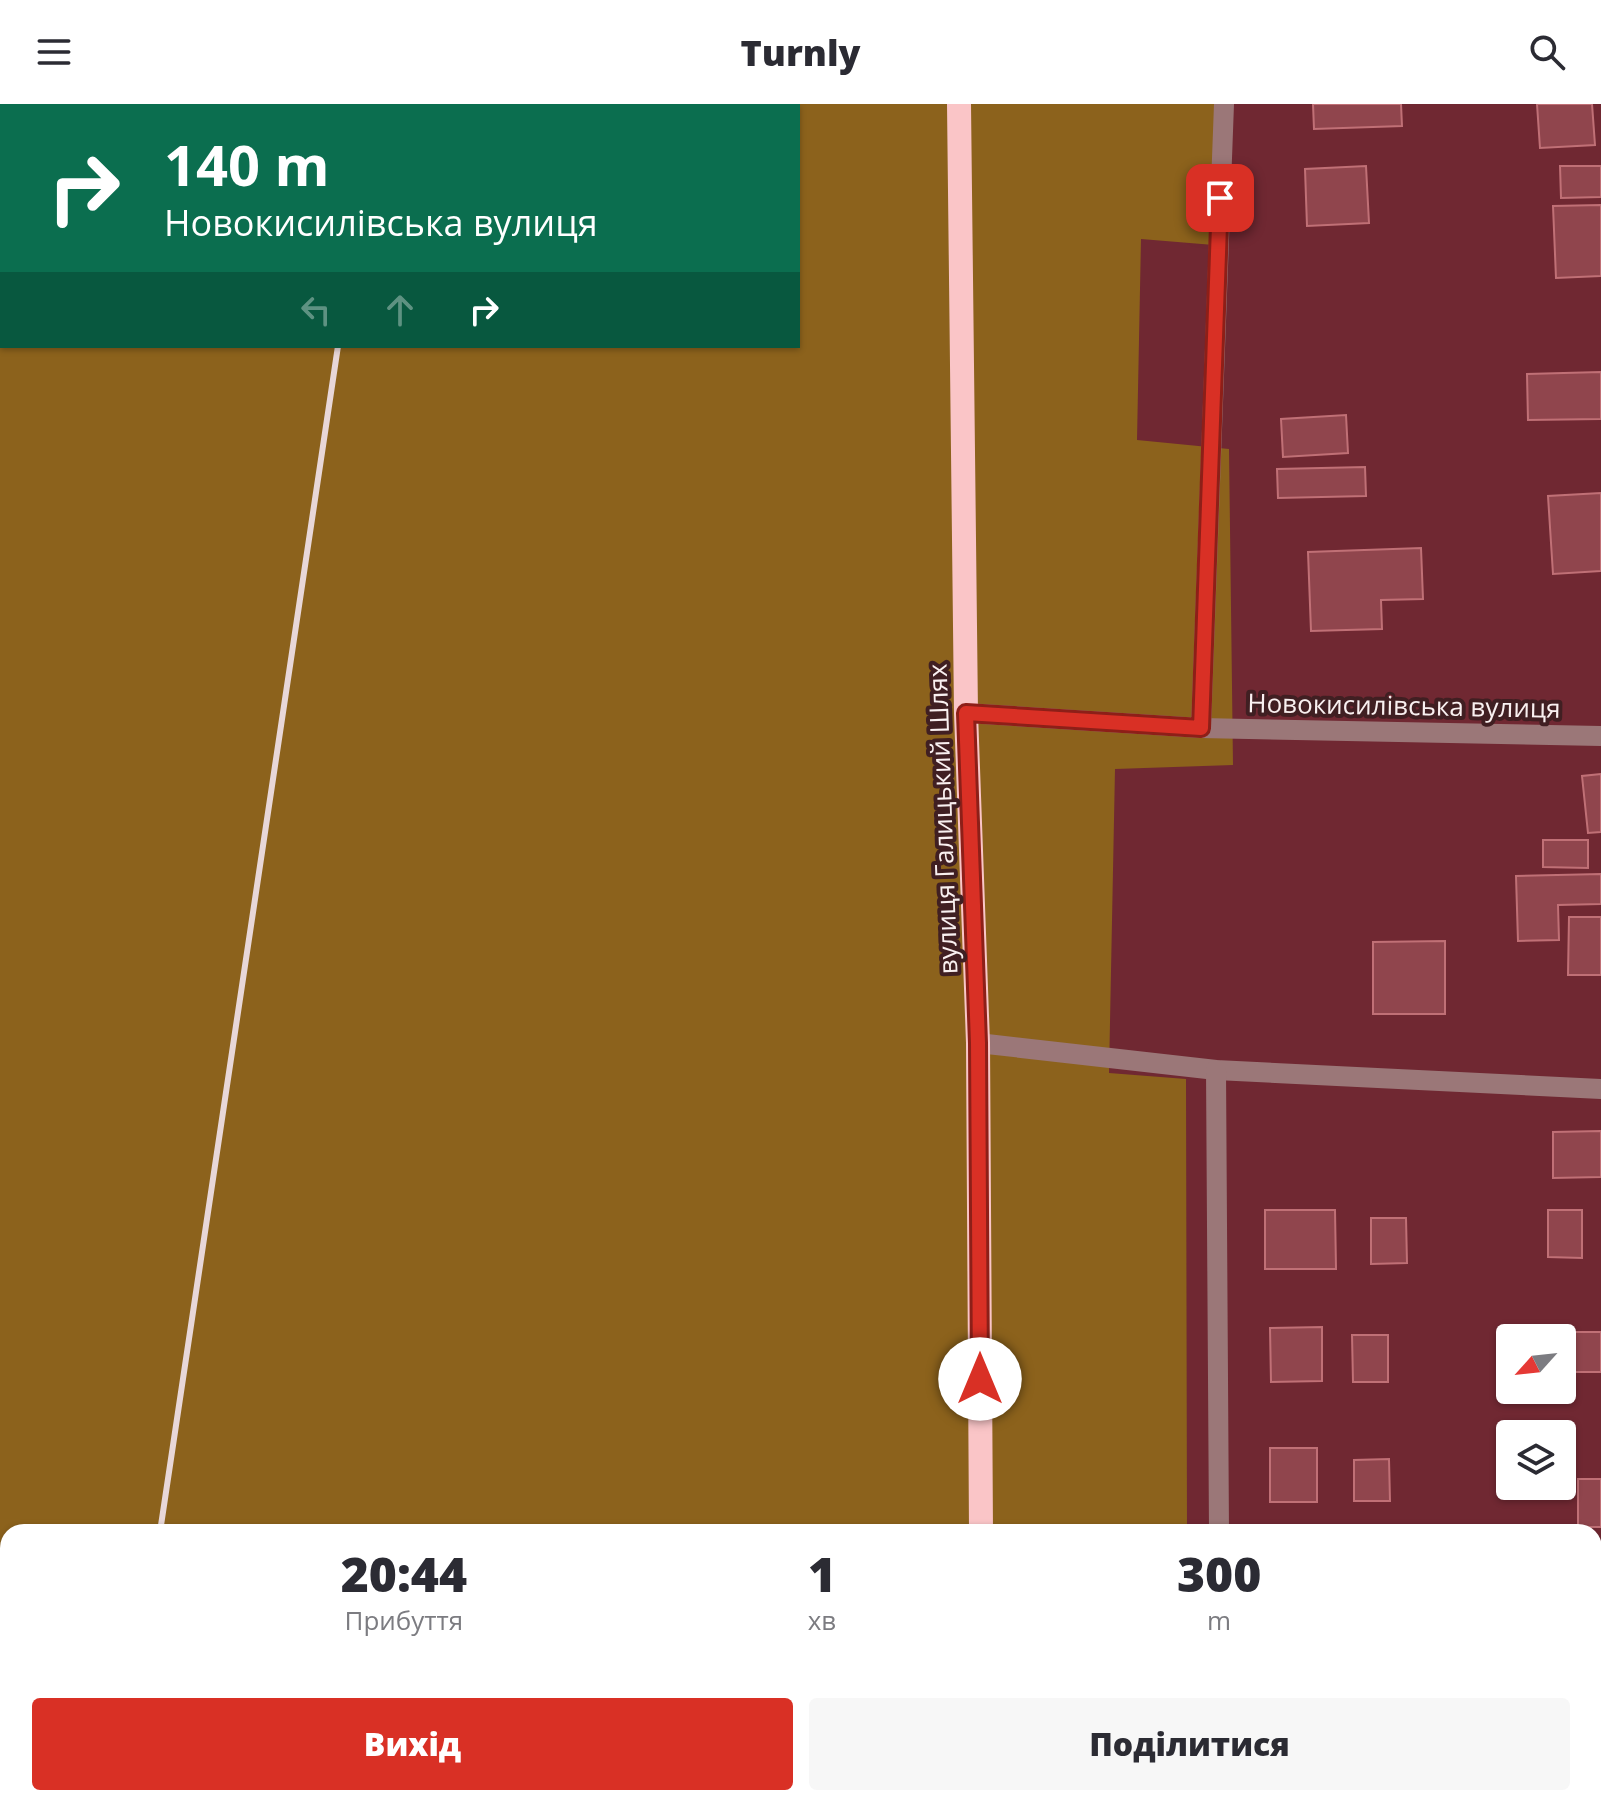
<!DOCTYPE html>
<html lang="uk">
<head>
<meta charset="utf-8">
<style>
  body { margin:0; font-family:"Open Sans",sans-serif; background:#f7f7f7; color:#2b2b33; height:100vh; display:flex; flex-direction:column; font-size:30px; white-space:nowrap }
  * { box-sizing:border-box; margin:0 }
  p { font-size:26px; color:#7c7c81 }
  .icon { flex:none; width:44px; height:44px; fill:none; stroke:currentColor; stroke-width:2; stroke-linecap:round; stroke-linejoin:round }
  .map { position:relative; flex:1; overflow:hidden }
  .sheet { position:absolute; left:0px; top:1420px; width:1602px; height:282px; display:flex; flex-direction:column; background:#fff; border-radius:24px 24px 0 0; box-shadow:0 2px 6px #0004 }
  .sheet>* { flex:none }
  .hud { position:absolute; left:0px; top:0px; width:800px; height:244px; box-shadow:0 2px 6px #0004; background:#0b6e4f; color:#fff; overflow:hidden }
  .needle { width:52px; rotate:243deg }
  .tools { position:absolute; left:1496px; top:1220px; display:grid; gap:16px }
  .tools a { display:grid; place-items:center; width:80px; height:80px; border-radius:8px; background:#fff; box-shadow:0 2px 6px #0004; font-size:40px }
  .pin { position:absolute; display:grid; place-items:center; width:68px; height:68px; color:#fff; margin:-34px; border-radius:16px; box-shadow:0 4px 12px #0006 }
  .me { position:absolute; width:88px; margin:-44px; rotate:0deg; stroke-linejoin:round; filter:drop-shadow(0 0 6px #0008) }
  .turn { display:flex; align-items:center; gap:28px; height:168px; padding:0 32px; font-size:36px }
  .turn .icon { width:104px; height:104px; stroke-width:2.5 }
  .turn b { display:block; font-size:56px; line-height:68px }
  .lanes { display:flex; align-items:center; height:76px; padding:0 32px; background:#0003; justify-content:center; gap:40px; direction:ltr }
  .lanes .off { opacity:.35 }
  .eta { display:flex; justify-content:space-evenly; align-items:center; height:136px; text-align:center }
  .eta b { font-size:48px; font-weight:800; line-height:56px }
  .action { display:flex; gap:16px; margin-top:auto; padding:16px 32px }
  .action a { flex:1; height:92px; border-radius:8px; background:#d93025; color:#fff; font-size:32px; font-weight:800; line-height:92px; text-align:center }
  .action a+a { background:#f7f7f7; color:#2b2b33 }
  header { display:flex; justify-content:space-between; align-items:center; height:104px; padding:0 32px; background:#fff; font-size:36px; font-weight:800 }
  .map>svg:first-child { display:block }
</style>
</head>
<body>
<header><svg class="icon" aria-label="menu" viewBox="0 0 24 24"><path d="M4 6h16M4 12h16M4 18h16"/></svg>Turnly<svg class="icon" aria-label="search" viewBox="0 0 24 24"><circle cx="10" cy="10" r="6"/><path d="M15 15l6 6"/></svg></header>
<div class="map">
<svg width="1601" height="1701" viewBox="0 0 1601 1701">
  <rect width="100%" height="100%" fill="#702832"/>
  <rect fill="#802f3a" x="610" y="1694" width="428" height="7"/>
  <g fill="#8c621c" fill-rule="evenodd">
    <path d="M0,0H1232L1226,142L1141,135L1137,336L1229,345L1233,661L1115,665L1109,969L1186,975L1187,1428H8V1694H610V1701H0ZM2,2H798V242H2Z"/>
    <rect x="1038" y="1694" width="150" height="7"/>
  </g>
  <g fill="#90454d" stroke="#c07076" stroke-width="2">
    <polygon points="1313,0 1401,0 1402,22 1314,25"/>
    <polygon points="1537,0 1592,0 1595,41 1540,44"/>
    <polygon points="1366,62 1369,119 1307,122 1305,65"/>
    <polygon points="1560,62 1601,62 1601,93 1561,94"/>
    <polygon points="1601,101 1601,172 1556,174 1553,102"/>
    <polygon points="1601,268 1601,315 1528,316 1527,270"/>
    <polygon points="1346,311 1348,349 1283,353 1281,315"/>
    <polygon points="1365,363 1366,392 1278,394 1277,365"/>
    <polygon points="1601,389 1601,467 1553,470 1548,392"/>
    <polygon points="1421,444 1423,495 1381,496 1382,525 1311,527 1308,448"/>
    <polygon points="1601,670 1601,728 1588,729 1582,672"/>
    <polygon points="1543,736 1588,736 1588,764 1543,763"/>
    <polygon points="1601,770 1601,800 1558,801 1559,836 1518,837 1516,772"/>
    <polygon points="1569,813 1601,813 1601,871 1568,871"/>
    <polygon points="1445,837 1445,910 1373,910 1373,838"/>
    <polygon points="1601,1027 1601,1073 1553,1074 1553,1028"/>
    <polygon points="1265,1106 1335,1106 1336,1165 1265,1165"/>
    <polygon points="1548,1106 1582,1106 1582,1154 1548,1153"/>
    <polygon points="1371,1114 1406,1114 1407,1159 1371,1160"/>
    <polygon points="1322,1223 1322,1277 1271,1278 1270,1224"/>
    <polygon points="1560,1228 1601,1228 1601,1268 1562,1268"/>
    <polygon points="1352,1231 1388,1231 1388,1278 1353,1278"/>
    <rect x="1270" y="1344" width="47" height="54"/>
    <polygon points="1389,1355 1390,1397 1354,1397 1354,1356"/>
    <rect x="1578" y="1375" width="23" height="48"/>
    <rect x="1594" y="1597" width="7" height="42"/>
  </g>
  <g fill="none" stroke-linecap="round" stroke-linejoin="round">
    <g stroke="#9b7778" stroke-width="20">
      <polyline points="966,609 1201,624 1601,632"/>
      <polyline points="1201,624 1224,0"/>
      <polyline points="978,939 1216,966 1601,985"/>
      <polyline points="1216,966 1219,1428"/>
      <polyline points="1221,1694 1221,1701"/>
      <polyline points="911,1701 919,1694"/>
    </g>
    <g stroke="#fac5c7" stroke-width="24">
      <polyline points="959,0 966,609 978,939 981,1428"/>
      <polyline points="982,1694 982,1701"/>
    </g>
    <g stroke="#e8d7d8" stroke-width="6">
      <polyline points="374,2 374,0"/>
      <polyline points="160,1428 338,242"/>
      <polyline points="119,1701 120,1694"/>
    </g>
  </g>
  <g fill="none" stroke-linecap="round" stroke-linejoin="round">
    <defs>
      <polyline id="route" points="980,1275 978,939 966,609 1201,624 1220,94"/>
    </defs>
    <use href="#route" stroke="#8d1f18" stroke-width="20"/>
    <use href="#route" stroke="#d93025" stroke-width="14"/>
  </g>
  <g text-anchor="middle" stroke-width="8" stroke-linejoin="round" paint-order="stroke">
    <g font-size="26" fill="#f9f0f0" stroke="#401f22">
      <text transform="translate(1404 602) rotate(1)" y="9">Новокисилівська вулиця</text>
      <text transform="translate(943 715) rotate(-92)" y="9">вулиця Галицький Шлях</text>
    </g>
  </g>
</svg>
<div class="tools">
<a><svg class="needle" viewBox="-14 -14 28 28"><path d="M0-13l5 13h-10z" fill="#e53935"/><path d="M0 13l5-13h-10z" fill="#7c7c81"/></svg></a>
<a><svg class="icon" aria-label="layers" viewBox="0 0 24 24"><path d="M12 4l9 5-9 5-9-5zM3 14l9 5 9-5"/></svg></a>
</div>
<div class="pin" style="left:1220px;top:94px;background:#d93025"><svg class="icon" aria-label="arrive" viewBox="0 0 24 24"><path d="M6 21V4h12l-3 4 3 4H6"/></svg></div>
<svg class="me" style="left:980px;top:1275px" viewBox="-20 -20 40 40"><circle r="19" fill="#fff"/><path d="M0-13L10 11 0 6-10 11z" fill="#d93025"/></svg>
<div class="hud">
<div class="turn"><svg class="icon" aria-label="right" viewBox="0 0 24 24"><path d="M7 20v-9h11M14 6l5 5-5 5"/></svg><div><b>140 m</b>Новокисилівська вулиця</div></div>
<div class="lanes"><svg class="icon off" aria-label="left" viewBox="0 0 24 24"><path d="M17 20v-9H6M10 6l-5 5 5 5"/></svg><svg class="icon off" aria-label="ahead" viewBox="0 0 24 24"><path d="M12 20V5M6 11l6-6 6 6"/></svg><svg class="icon" aria-label="right" viewBox="0 0 24 24"><path d="M7 20v-9h11M14 6l5 5-5 5"/></svg></div>
</div>
<section class="sheet">
<div class="eta">
<div><b>20:44</b><p>Прибуття</p></div>
<div><b>1</b><p>хв</p></div>
<div><b>300</b><p>m</p></div>
</div>
<div class="action"><a>Вихід</a><a>Поділитися</a></div>
</section>
</div>
</body>
</html>
